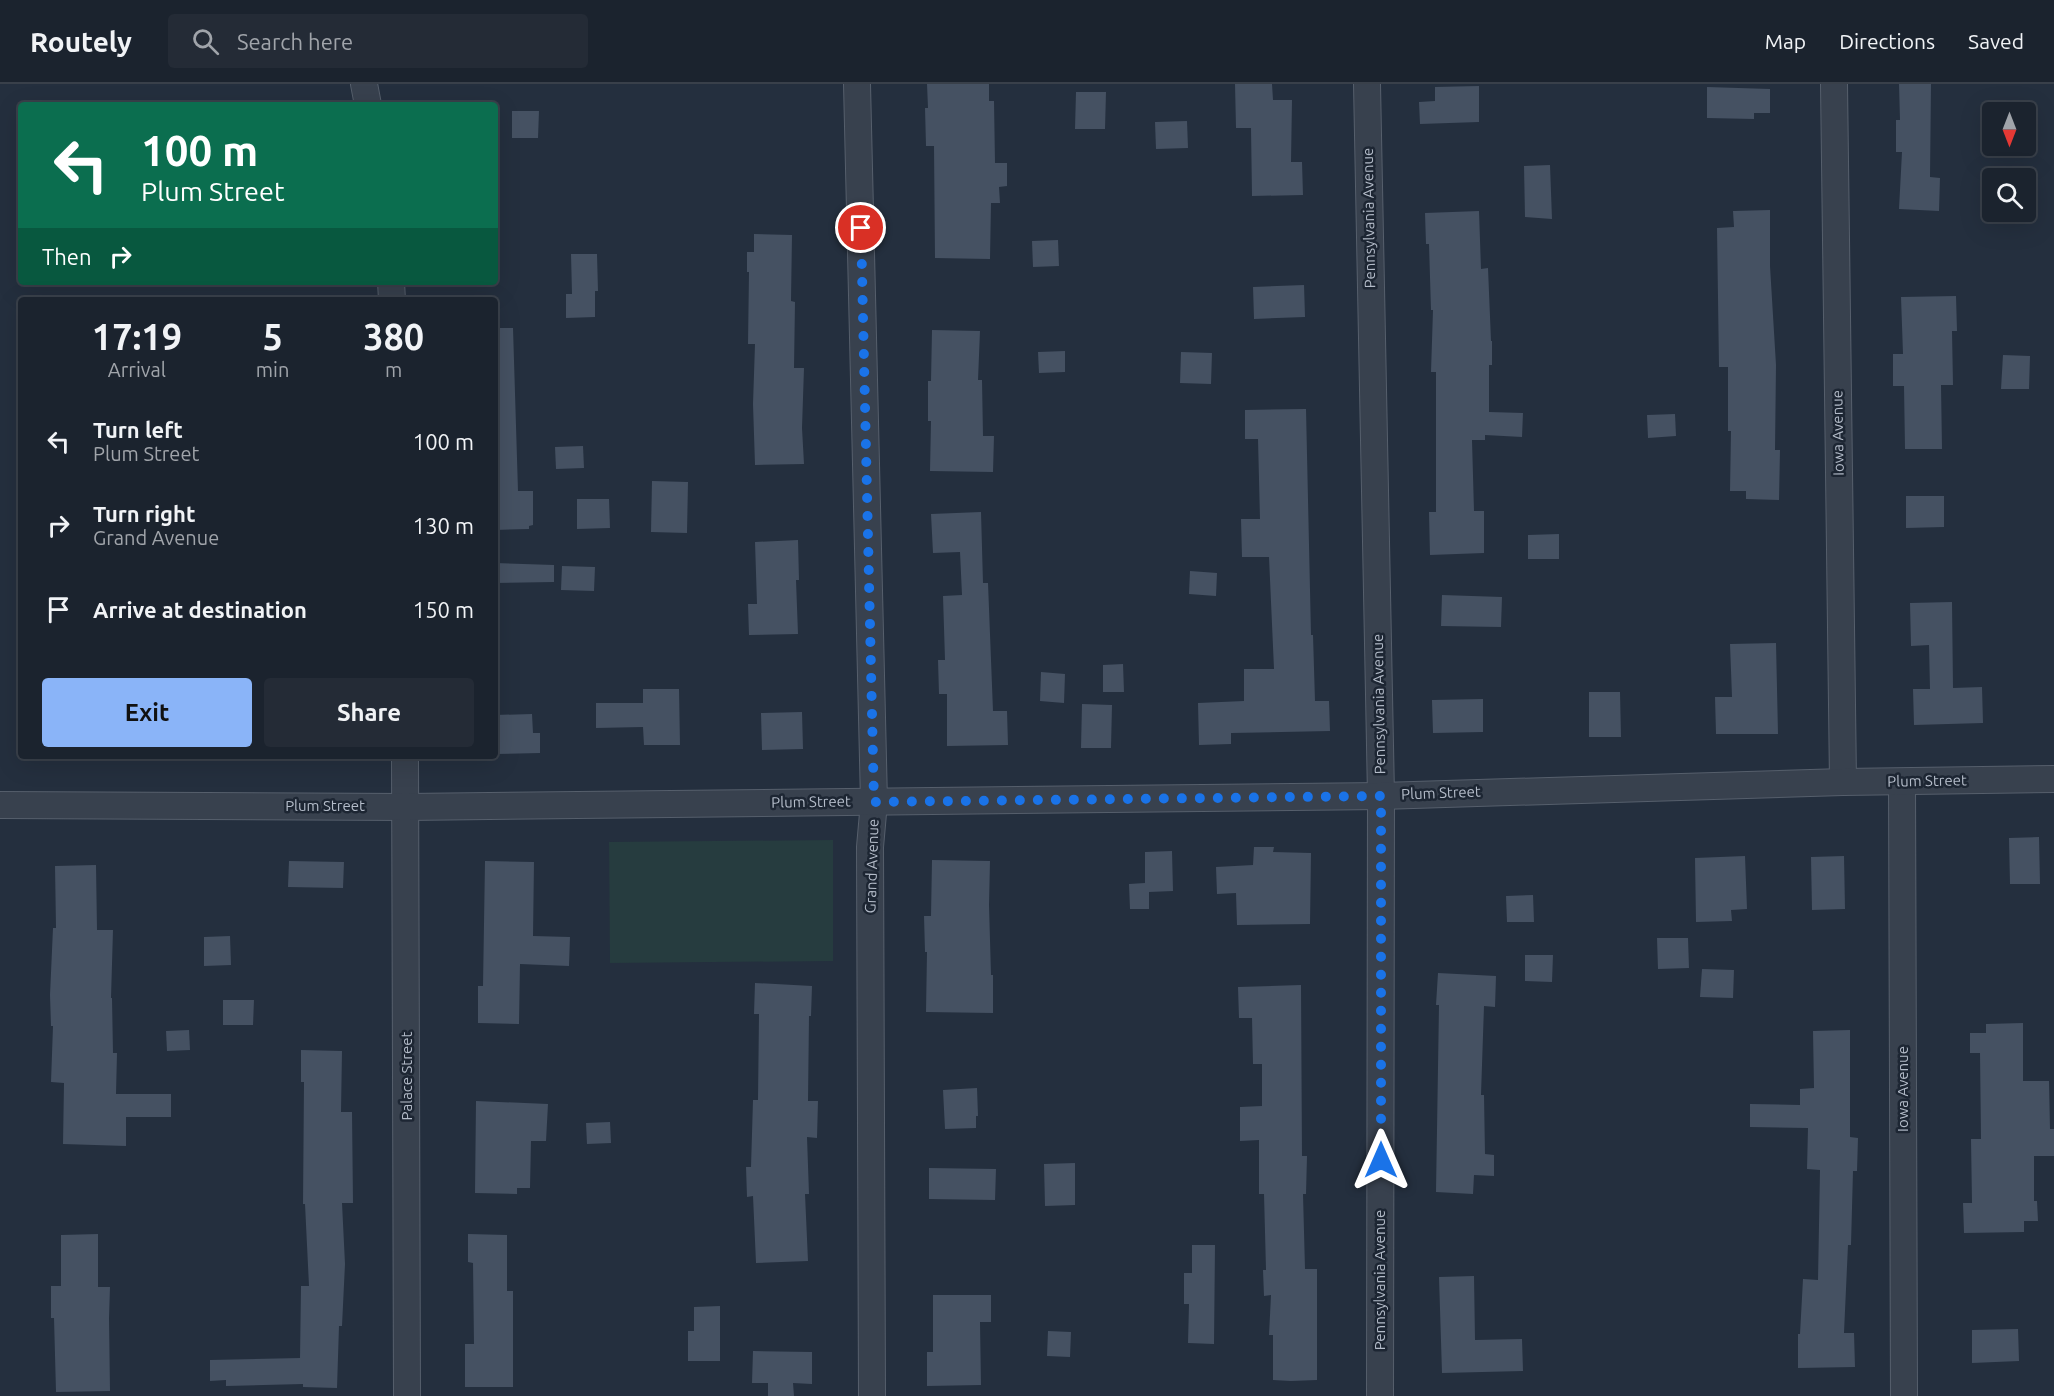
<!DOCTYPE html>
<html lang="en">
<head>
<meta charset="utf-8">
<style>
  body { margin:0; font-family:Ubuntu,sans-serif; background:#242b36; color:#f1f3f6; height:100vh; display:flex; flex-direction:column; font-size:22px; white-space:nowrap }
  * { box-sizing:border-box; margin:0 }
  p { font-size:20px; color:#a0a4aa }
  .icon { flex:none; width:33px; height:33px; fill:none; stroke:currentColor; stroke-width:2; stroke-linecap:round; stroke-linejoin:round }
  .map { position:relative; flex:1; overflow:hidden }
  .details { position:absolute; left:18px; top:213px; width:480px; height:462px; display:flex; flex-direction:column; background:#1b232e; border-radius:6px; box-shadow:0 6px 24px #0002,0 0 0 2px #39404a }
  .details>* { flex:none }
  .banner { position:absolute; left:18px; top:18px; width:480px; height:183px; border-radius:6px; box-shadow:0 6px 24px #0002,0 0 0 2px #39404a; background:#0b6e4f; color:#fff; overflow:hidden }
  .needle { width:39px; rotate:180deg }
  .fabs { position:absolute; left:1982px; top:18px; display:grid; gap:12px }
  .fabs a { display:grid; place-items:center; width:54px; height:54px; border-radius:6px; background:#1b232e; box-shadow:0 6px 24px #0002,0 0 0 2px #39404a; font-size:30px }
  .pin { position:absolute; display:grid; place-items:center; width:51px; height:51px; color:#fff; margin:-26px; border:3px solid #fff; border-radius:50%; box-shadow:0 2px 6px #0007 }
  .me { position:absolute; width:66px; margin:-33px; rotate:0deg; stroke-linejoin:round; filter:drop-shadow(0 0 4px #0008) }
  .turn { display:flex; align-items:center; gap:21px; height:126px; padding:0 24px; font-size:27px }
  .turn .icon { width:78px; height:78px; stroke-width:2.5 }
  .turn b { display:block; font-size:42px; line-height:51px }
  .then { display:flex; align-items:center; height:57px; padding:0 24px; background:#0003; gap:12px; font-size:22px }
  .eta { display:flex; justify-content:space-evenly; align-items:center; height:102px; text-align:center }
  .eta b { font-size:36px; font-weight:600; line-height:42px }
  .action { display:flex; gap:12px; margin-top:auto; padding:12px 24px }
  .action a { flex:1; height:69px; border-radius:6px; background:#8ab4f8; color:#111; font-size:24px; font-weight:600; line-height:69px; text-align:center }
  .action a+a { background:#242b36; color:#f1f3f6 }
  ul { padding:0; list-style:none }
  li { display:flex; align-items:center; gap:18px; height:84px; padding:0 24px }
  li div { flex:1 }
  li b { display:block; font-size:22px }
  li em { font-style:normal }
  header { display:flex; align-items:center; gap:36px; box-sizing:border-box; height:84px; padding:0 30px; background:#1b232e; border-bottom:2px solid #39404a }
  header strong { font-size:28px }
  nav { display:flex; gap:33px; margin-inline-start:auto; font-size:21px }
  .search { width:420px; height:54px; background:#242b36; display:flex; align-items:center; gap:15px; box-sizing:border-box; padding:0 21px; border-radius:6px; color:#a0a4aa; font-size:22px }
  .map>svg:first-child { display:block }
</style>
</head>
<body>
<header>
<strong>Routely</strong>
<div class="search"><svg class="icon" aria-label="search" viewBox="0 0 24 24"><circle cx="10" cy="10" r="6"/><path d="M15 15l6 6"/></svg>Search here</div>
<nav><a>Map</a><a>Directions</a><a>Saved</a></nav>
</header>
<div class="map">
<svg width="2054" height="1312" viewBox="0 0 2054 1312">
  <rect width="100%" height="100%" fill="#242f3e"/>
  <polygon fill="#263c3f" points="833,756 833,877 610,879 609,758"/>
  <g fill="#455162">
    <polygon points="927,0 989,0 989,17 994,17 995,79 1007,79 1007,102 999,103 1000,119 991,119 990,175 935,174 934,62 926,62 925,24 928,24"/>
    <polygon points="1235,0 1272,0 1273,16 1292,16 1291,78 1302,78 1303,111 1252,112 1251,44 1236,44"/>
    <polygon points="1899,0 1931,0 1930,93 1940,94 1939,127 1899,125 1902,68 1896,68 1896,36 1900,36"/>
    <polygon points="1479,2 1479,38 1420,40 1419,18 1435,17 1435,3"/>
    <polygon points="1707,3 1770,5 1770,29 1754,29 1754,35 1707,34"/>
    <polygon points="1076,8 1106,8 1105,45 1075,45"/>
    <polygon points="512,27 539,27 538,54 512,54"/>
    <polygon points="1187,37 1188,64 1156,65 1155,38"/>
    <polygon points="1550,81 1552,135 1525,133 1524,82"/>
    <polygon points="1770,126 1770,182 1776,281 1775,366 1780,366 1779,416 1746,415 1746,407 1730,407 1731,347 1728,347 1728,283 1719,283 1717,144 1734,143 1733,127"/>
    <polygon points="1479,127 1481,185 1488,184 1491,257 1492,257 1492,281 1489,281 1489,328 1523,329 1522,353 1485,351 1485,356 1472,356 1474,427 1484,427 1484,469 1430,471 1429,428 1436,428 1436,288 1431,288 1433,226 1431,226 1429,160 1426,160 1425,129"/>
    <polygon points="754,150 792,151 791,217 795,218 794,284 804,284 802,344 804,380 755,381 753,320 755,260 748,260 749,188 747,188 747,168 754,168"/>
    <polygon points="1058,156 1059,182 1033,183 1032,157"/>
    <polygon points="571,170 597,170 598,207 595,207 595,233 566,234 566,210 572,210"/>
    <polygon points="1304,201 1305,233 1254,235 1253,203"/>
    <polygon points="1956,212 1957,247 1952,247 1953,301 1941,301 1942,365 1905,365 1904,302 1893,302 1893,270 1903,270 1901,213"/>
    <polygon points="495,244 513,244 518,407 533,407 533,441 529,442 529,445 495,446"/>
    <polygon points="932,246 980,247 978,296 982,296 983,352 994,352 993,388 930,387 931,337 928,337 928,297 931,297"/>
    <polygon points="1065,267 1065,288 1039,289 1038,268"/>
    <polygon points="1181,268 1212,269 1211,300 1180,299"/>
    <polygon points="2003,271 2030,272 2029,305 2001,305"/>
    <polygon points="1306,325 1311,551 1313,551 1315,617 1329,617 1330,647 1231,649 1231,660 1199,661 1198,619 1244,617 1244,585 1274,585 1269,473 1242,473 1241,435 1260,435 1258,355 1245,355 1245,326"/>
    <polygon points="1675,330 1676,352 1648,354 1647,331"/>
    <polygon points="583,362 584,384 556,385 555,363"/>
    <polygon points="652,397 688,398 687,449 651,448"/>
    <polygon points="1906,412 1944,412 1944,443 1906,444"/>
    <polygon points="577,415 609,415 610,444 577,445"/>
    <polygon points="981,428 983,499 988,499 993,627 1007,627 1008,661 947,662 947,610 939,610 938,576 945,576 943,512 962,511 960,468 933,469 931,430"/>
    <polygon points="1559,450 1559,475 1528,475 1528,451"/>
    <polygon points="798,456 799,496 796,496 798,550 749,551 748,520 757,520 755,458"/>
    <polygon points="495,479 554,481 554,498 495,499"/>
    <polygon points="562,482 595,483 594,507 561,506"/>
    <polygon points="1190,487 1217,489 1216,512 1189,510"/>
    <polygon points="1442,511 1502,513 1501,543 1441,542"/>
    <polygon points="1952,518 1953,604 1982,603 1983,639 1914,641 1913,605 1930,605 1929,561 1911,562 1910,519"/>
    <polygon points="1776,559 1778,650 1716,650 1715,613 1732,613 1730,560"/>
    <polygon points="1123,580 1124,608 1103,608 1103,581"/>
    <polygon points="1041,588 1065,590 1064,619 1040,617"/>
    <polygon points="643,605 679,605 680,661 644,661 643,643 596,644 596,619 643,619"/>
    <polygon points="1589,608 1620,608 1621,653 1589,653"/>
    <polygon points="1483,615 1483,648 1433,649 1432,616"/>
    <polygon points="1082,620 1112,621 1111,664 1081,664"/>
    <polygon points="802,628 803,665 762,666 761,629"/>
    <polygon points="532,630 533,649 540,649 540,669 495,670 495,631"/>
    <polygon points="2039,753 2040,800 2010,800 2009,754"/>
    <polygon points="1254,763 1274,763 1273,768 1311,769 1310,840 1237,841 1236,809 1217,810 1216,783 1253,781"/>
    <polygon points="1172,767 1173,807 1149,808 1149,825 1130,825 1129,800 1145,799 1145,768"/>
    <polygon points="1745,772 1747,825 1731,826 1732,837 1696,838 1695,774"/>
    <polygon points="1844,772 1845,825 1812,826 1811,773"/>
    <polygon points="932,776 990,777 989,821 991,891 993,891 993,929 926,928 927,868 925,868 924,832 931,832"/>
    <polygon points="289,777 344,778 343,804 288,803"/>
    <polygon points="485,777 534,778 533,852 570,853 569,882 520,880 519,940 478,939 478,902 483,902"/>
    <polygon points="96,781 97,846 113,846 111,914 112,914 113,969 117,969 116,1010 171,1010 171,1033 126,1033 126,1062 63,1060 64,999 51,998 53,942 51,942 50,911 53,844 56,844 55,782"/>
    <polygon points="1533,811 1534,838 1507,838 1506,812"/>
    <polygon points="230,852 231,881 204,882 204,853"/>
    <polygon points="1657,854 1688,854 1689,884 1658,885"/>
    <polygon points="1525,871 1553,871 1552,898 1525,897"/>
    <polygon points="1702,885 1734,886 1733,914 1700,913"/>
    <polygon points="1438,889 1496,892 1495,923 1484,922 1481,1011 1484,1011 1485,1070 1494,1071 1494,1092 1474,1091 1473,1110 1436,1108 1439,921 1436,921"/>
    <polygon points="755,899 812,902 811,932 809,932 808,1017 818,1017 817,1054 807,1053 809,1110 805,1110 808,1177 756,1179 753,1112 747,1113 746,1083 751,1083 753,1016 758,1016 759,930 754,930"/>
    <polygon points="1301,901 1302,1072 1307,1072 1306,1110 1303,1110 1305,1185 1317,1185 1317,1296 1291,1297 1273,1296 1273,1251 1269,1251 1271,1211 1264,1212 1263,1186 1266,1186 1264,1110 1259,1110 1259,1056 1240,1057 1240,1023 1262,1022 1262,980 1253,980 1252,934 1239,934 1238,903"/>
    <polygon points="223,916 254,916 253,941 223,941"/>
    <polygon points="2023,939 2023,997 2049,997 2050,1045 2054,1045 2054,1072 2034,1072 2034,1117 2037,1117 2038,1137 2024,1137 2024,1148 1964,1149 1963,1119 1972,1119 1971,1055 1981,1055 1980,969 1970,969 1970,949 1986,949 1986,940"/>
    <polygon points="189,946 190,966 167,967 166,947"/>
    <polygon points="1850,946 1850,1053 1858,1054 1857,1087 1853,1087 1851,1161 1848,1161 1844,1249 1854,1249 1855,1283 1798,1284 1798,1250 1800,1250 1803,1195 1818,1196 1820,1086 1807,1085 1808,1044 1750,1043 1750,1020 1800,1021 1800,1005 1814,1004 1813,947"/>
    <polygon points="301,966 342,967 341,1028 352,1028 353,1119 342,1119 345,1180 342,1242 339,1242 337,1304 303,1303 303,1300 226,1302 226,1296 210,1297 210,1276 300,1274 301,1202 309,1202 305,1120 303,1120 304,998 301,998"/>
    <polygon points="977,1004 978,1032 976,1032 976,1044 945,1045 943,1006"/>
    <polygon points="476,1017 548,1020 546,1057 531,1057 530,1104 517,1104 517,1110 475,1109"/>
    <polygon points="610,1038 611,1059 587,1060 586,1039"/>
    <polygon points="1075,1079 1075,1121 1045,1122 1044,1080"/>
    <polygon points="929,1084 996,1085 995,1116 929,1115"/>
    <polygon points="98,1150 98,1203 110,1203 109,1234 110,1307 56,1308 54,1234 51,1234 51,1202 61,1202 61,1151"/>
    <polygon points="468,1150 507,1151 507,1207 513,1207 513,1303 465,1303 465,1260 474,1260 473,1179 468,1178"/>
    <polygon points="1192,1161 1215,1161 1214,1260 1188,1259 1189,1220 1184,1220 1184,1189 1192,1189"/>
    <polygon points="1474,1192 1475,1256 1522,1255 1523,1287 1442,1289 1439,1193"/>
    <polygon points="933,1211 991,1211 991,1238 980,1238 981,1301 927,1302 927,1268 933,1268"/>
    <polygon points="720,1222 720,1277 688,1277 688,1247 694,1247 694,1223"/>
    <polygon points="2018,1245 2019,1277 1972,1279 1972,1246"/>
    <polygon points="1048,1247 1071,1248 1070,1273 1047,1272"/>
    <polygon points="753,1267 812,1268 812,1300 793,1299 794,1312 768,1312 768,1299 752,1299"/>
  </g>
  <g fill="none" stroke-linecap="round" stroke-linejoin="round">
    <defs>
      <g id="minor">
        <polyline points="364,0 368,21"/>
        <polyline points="857,0 874,718 870,763 872,1312"/>
        <polyline points="1367,0 1381,712 1380,1312"/>
        <polyline points="1834,0 1843,698"/>
        <polyline points="391,198 392,216"/>
        <polyline points="405,672 407,1312"/>
        <polyline points="1902,698 1904,1312"/>
        <polyline points="0,721 407,723 1381,712 1843,698 2054,695"/>
      </g>
    </defs>
    <use href="#minor" stroke="#565f6c" stroke-width="28"/>
    <use href="#minor" stroke="#38414e" stroke-width="26"/>
  </g>
  <g fill="none" stroke-linecap="round" stroke-linejoin="round">
    <polyline stroke="#1a73e8" stroke-width="10" stroke-dasharray="0 18" points="861,144 874,718 1381,712 1381,1076"/>
  </g>
  <g text-anchor="middle" stroke-width="5" stroke-linejoin="round" paint-order="stroke">
    <g font-size="15" fill="#b4bcc9" stroke="#1d2633">
      <text transform="translate(1369 134) rotate(-91)" y="5">Pennsylvania Avenue</text>
      <text transform="translate(1838 349) rotate(-91)" y="5">Iowa Avenue</text>
      <text transform="translate(1379 620) rotate(-91)" y="5">Pennsylvania Avenue</text>
      <text transform="translate(1927 697) rotate(-1)" y="5">Plum Street</text>
      <text transform="translate(1441 709) rotate(-2)" y="5">Plum Street</text>
      <text transform="translate(811 718) rotate(-1)" y="5">Plum Street</text>
      <text x="325" y="727">Plum Street</text>
      <text transform="translate(872 782) rotate(-88)" y="5">Grand Avenue</text>
      <text transform="translate(407 992) rotate(-90)" y="5">Palace Street</text>
      <text transform="translate(1903 1005) rotate(-90)" y="5">Iowa Avenue</text>
      <text transform="translate(1380 1196) rotate(-90)" y="5">Pennsylvania Avenue</text>
    </g>
  </g>
</svg>
<div class="fabs">
<a><svg class="needle" viewBox="-14 -14 28 28"><path d="M0-13l5 13h-10z" fill="#e53935"/><path d="M0 13l5-13h-10z" fill="#a0a4aa"/></svg></a>
<a><svg class="icon" aria-label="search" viewBox="0 0 24 24"><circle cx="10" cy="10" r="6"/><path d="M15 15l6 6"/></svg></a>
</div>
<div class="pin" style="left:861px;top:144px;background:#d93025"><svg class="icon" aria-label="arrive" viewBox="0 0 24 24"><path d="M6 21V4h12l-3 4 3 4H6"/></svg></div>
<svg class="me" style="left:1381px;top:1076px" viewBox="-20 -20 40 40"><path d="M0-17L14 15 0 8-14 15z" fill="#1a73e8" stroke="#fff" stroke-width="4"/></svg>
<div class="banner">
<div class="turn"><svg class="icon" aria-label="left" viewBox="0 0 24 24"><path d="M17 20v-9H6M10 6l-5 5 5 5"/></svg><div><b>100 m</b>Plum Street</div></div>
<div class="then">Then<svg class="icon" aria-label="right" viewBox="0 0 24 24"><path d="M7 20v-9h11M14 6l5 5-5 5"/></svg></div>
</div>
<section class="details">
<div class="eta">
<div><b>17:19</b><p>Arrival</p></div>
<div><b>5</b><p>min</p></div>
<div><b>380</b><p>m</p></div>
</div>
<ul>
<li><svg class="icon" aria-label="left" viewBox="0 0 24 24"><path d="M17 20v-9H6M10 6l-5 5 5 5"/></svg><div><b>Turn left</b><p>Plum Street</p></div><em>100 m</em></li>
<li><svg class="icon" aria-label="right" viewBox="0 0 24 24"><path d="M7 20v-9h11M14 6l5 5-5 5"/></svg><div><b>Turn right</b><p>Grand Avenue</p></div><em>130 m</em></li>
<li><svg class="icon" aria-label="arrive" viewBox="0 0 24 24"><path d="M6 21V4h12l-3 4 3 4H6"/></svg><div><b>Arrive at destination</b></div><em>150 m</em></li>
</ul>
<div class="action"><a>Exit</a><a>Share</a></div>
</section>
</div>
</body>
</html>
